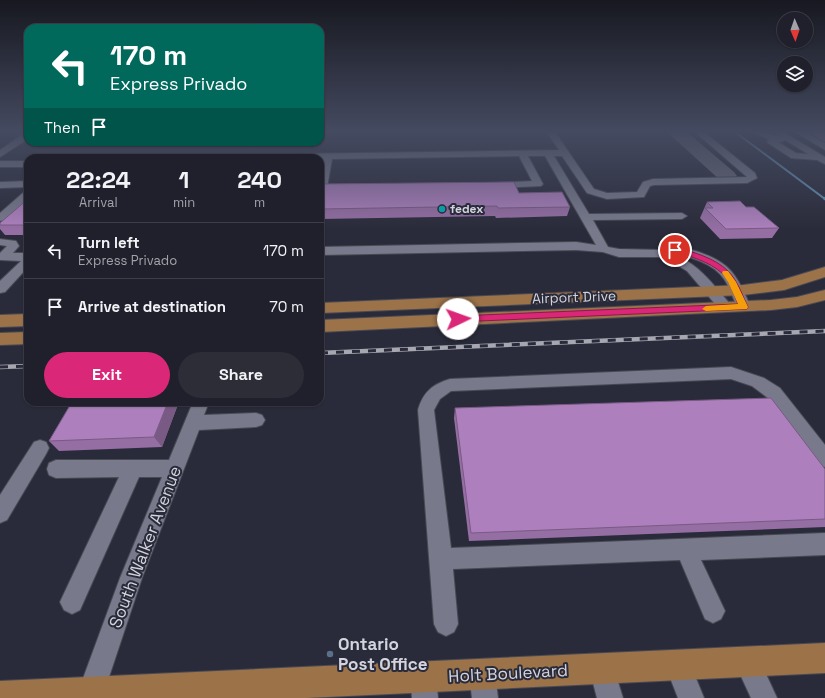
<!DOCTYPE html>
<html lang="en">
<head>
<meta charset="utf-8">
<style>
  body { margin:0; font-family:"Space Grotesk",sans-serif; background:#2d2d38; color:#f1f3f6; height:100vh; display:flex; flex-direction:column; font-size:15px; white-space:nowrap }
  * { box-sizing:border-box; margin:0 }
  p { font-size:13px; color:#a2a3a9 }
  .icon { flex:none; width:22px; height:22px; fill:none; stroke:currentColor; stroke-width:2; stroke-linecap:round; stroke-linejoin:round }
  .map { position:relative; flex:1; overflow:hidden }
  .side { position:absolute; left:24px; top:154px; width:300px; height:252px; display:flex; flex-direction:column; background:#20202c; border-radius:12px; box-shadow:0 1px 3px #0004,0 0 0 1px #3d3e48 }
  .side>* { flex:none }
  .top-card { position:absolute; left:24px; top:24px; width:300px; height:122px; border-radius:12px; box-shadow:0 1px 3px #0004,0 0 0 1px #3d3e48; background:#00695c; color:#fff; overflow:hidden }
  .needle { width:26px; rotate:178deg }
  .controls { position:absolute; left:777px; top:12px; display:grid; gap:8px }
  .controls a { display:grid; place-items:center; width:36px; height:36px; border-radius:50%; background:#20202c; box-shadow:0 1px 3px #0004,0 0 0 1px #3d3e48; font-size:20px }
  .pin { position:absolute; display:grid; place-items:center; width:34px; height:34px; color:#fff; margin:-17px; border:2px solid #fff; border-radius:50%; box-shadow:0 1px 4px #0007 }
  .me { position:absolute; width:44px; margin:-22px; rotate:87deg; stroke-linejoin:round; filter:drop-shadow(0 0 3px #0008) }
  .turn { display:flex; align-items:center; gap:14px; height:84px; padding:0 20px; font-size:18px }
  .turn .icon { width:52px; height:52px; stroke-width:2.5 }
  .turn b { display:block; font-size:28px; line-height:34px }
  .then { display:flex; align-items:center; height:38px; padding:0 20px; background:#0003; gap:8px; font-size:15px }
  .eta { display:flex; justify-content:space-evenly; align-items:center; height:68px; text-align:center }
  .eta b { font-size:24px; font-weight:800; line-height:28px }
  .button { display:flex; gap:8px; margin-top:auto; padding:8px 20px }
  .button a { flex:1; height:46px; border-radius:24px; background:#db2777; color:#fff; font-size:16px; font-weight:800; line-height:46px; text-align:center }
  .button a+a { background:#2d2d38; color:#f1f3f6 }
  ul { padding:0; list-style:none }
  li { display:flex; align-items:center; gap:12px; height:56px; padding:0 20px; border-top:1px solid #3d3e48 }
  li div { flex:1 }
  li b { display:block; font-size:15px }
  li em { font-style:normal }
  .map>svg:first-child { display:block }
</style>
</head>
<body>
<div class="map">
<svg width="825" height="698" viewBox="0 0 825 698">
  <rect width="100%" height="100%" fill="#2a2b3a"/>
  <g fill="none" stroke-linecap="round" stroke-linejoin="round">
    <polyline stroke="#6393b6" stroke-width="2" points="735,132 825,199"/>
    <polyline stroke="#6393b6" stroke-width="2.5" points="824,198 825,199"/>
    <polygon fill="#686976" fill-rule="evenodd" points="667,132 687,132 734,172 737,176 734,180 727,182 720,180"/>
    <defs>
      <g id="minor">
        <path d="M547,132H555L594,189L607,193L637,192L643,182L653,179L747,177L695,132H704L755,173L757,178L747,183L654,185L650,186L644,197L607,199L587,193L562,156H554L589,214L682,213L687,216L682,219L593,220L608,247L619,249L664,250L662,248L664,246L668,244C689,249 716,254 731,271C740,281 745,295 751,307L749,310L744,311L739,310C733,300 731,289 724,279C712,261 685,256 665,251C697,261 710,281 731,305L733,308L731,311L726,312L721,311L687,271L668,260L659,257H619L603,252L576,250L320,255V247L576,242L596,245L545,156H528L543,184L541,186L495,188L492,187L490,185L492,183L532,181L519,156L332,159L327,188L322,191L320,190V174L323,159L320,158H222L226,155L559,150Z"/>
        <path d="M751,132H763L781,137L774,132H783L825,157V164L817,160L791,158L768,143L767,141L769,139ZM785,140L808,154L796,153L778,142H781Z"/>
        <polygon points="795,132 805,132 825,143 825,150"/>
        <polygon points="25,133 28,133 28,139 0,157 0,150"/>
        <rect x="0" y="161" width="28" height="6"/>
        <polygon points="28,181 28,187 0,188 0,182"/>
        <polygon points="28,191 28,199 4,220 0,221 0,213 24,192"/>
        <polygon points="0,239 16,241 19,246 13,253 28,253 28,267 5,292 0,293 0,281 21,261 0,260 0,253 7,246 0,245"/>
        <path d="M731,367L764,378L780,388L825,445V467L818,465L768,398L752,386L731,379L451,391L440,399L434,410L451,548L825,533V555L701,560L725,611L721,619L713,623L705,619L680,560L453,569L458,624L454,632L446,636L438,632L434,624L418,410C423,392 433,384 450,379Z"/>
        <polygon points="193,402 209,402 204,415 256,413 262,415 265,420 262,425 256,427 199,430 142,578 102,698 80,698 78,692 120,578 162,477 139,477 80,610 72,614 64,610 60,602 119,477 56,478 49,475 47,469 49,463 56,460 169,460"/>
        <polygon points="40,440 46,442 49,448 46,454 7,520 0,523 0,495 34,442"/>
        <polygon points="747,648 756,652 777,698 751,698 734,661 738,652"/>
        <polygon points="678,652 687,656 704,698 678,698 665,665 669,656"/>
        <polygon points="602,655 611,659 623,698 597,698 589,668 593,659"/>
        <polygon points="482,661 491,665 495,674 498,698 472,698 469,674 473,665"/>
        <polygon points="423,664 432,668 436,677 438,698 412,698 410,677 414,668"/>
      </g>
      <g id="major">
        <polygon points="825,267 825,277 784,290 743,295 320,313 320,303 743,285 782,280"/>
        <polygon points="825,290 825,300 797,307 771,310 320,332 320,320 771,300 797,297"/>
        <polygon points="28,314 28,326 0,327 0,315"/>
        <polygon points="28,332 28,344 0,345 0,333"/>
        <polygon points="825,643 825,673 306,698 0,698 0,681"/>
      </g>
    </defs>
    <use href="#minor" stroke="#494955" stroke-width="2"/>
    <use href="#major" stroke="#494955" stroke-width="2"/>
    <use href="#minor" fill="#787a8b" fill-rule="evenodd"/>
    <use href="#major" fill="#9c7349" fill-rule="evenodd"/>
    <defs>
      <g id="rail">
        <polyline points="320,353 825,331"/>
        <polyline points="0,367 28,366"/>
      </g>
    </defs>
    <use href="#rail" stroke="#a6a7b1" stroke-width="4.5"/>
    <use href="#rail" stroke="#2a2b3a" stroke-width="3" stroke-dasharray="8" stroke-linecap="butt"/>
  </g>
  <g fill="#956ea3">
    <polygon points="808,132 825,132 825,142"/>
    <polygon points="320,184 519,193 570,207 567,216 496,218 495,216 320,219"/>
    <polygon points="28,199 28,235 5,235 0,229 0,223"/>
    <polygon points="707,202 746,207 779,228 772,238 720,239 700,218"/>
    <polygon points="72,402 174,402 177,407 162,447 59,451 49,441"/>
    <polygon points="455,408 825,469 825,527 469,541 454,418"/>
  </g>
  <polygon fill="#795a84" points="168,402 174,402 177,407 162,447 154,437"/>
  <g fill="#ad80bd" stroke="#795a84">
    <polygon points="514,182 519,193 562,192 570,207 498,208 497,206 320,209 320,184"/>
    <polygon points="28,199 28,225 0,225 0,223"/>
    <polygon points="740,201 746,207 754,207 779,228 726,229 705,208 713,208 707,202"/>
    <polygon points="771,398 825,469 825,519 471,533 455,408"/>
    <polygon points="72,402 168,402 154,437 49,441"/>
  </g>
  <linearGradient id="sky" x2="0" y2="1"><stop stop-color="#171820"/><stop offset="0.57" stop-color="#444a60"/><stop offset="1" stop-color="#444a60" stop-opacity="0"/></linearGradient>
  <rect width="825" height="230" fill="url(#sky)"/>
  <path fill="#db2777" stroke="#8e194d" d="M675,247C693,252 715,258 728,271C738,281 742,295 748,307L747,309L458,322L454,319L458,316L738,304C734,295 730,282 723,274C709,261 689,256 672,251V248Z"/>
  <polygon fill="#f59e0b" points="723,271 728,271 736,282 748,307 747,309 706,311 702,309 706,306 738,304 728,282 722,273"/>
  <circle fill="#0f9aa8" stroke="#2a2b3a" stroke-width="1.5" cx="442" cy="209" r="4"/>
  <circle fill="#5c6f8a" stroke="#2a2b3a" stroke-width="1.5" cx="330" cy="654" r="4"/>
  <g text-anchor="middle" stroke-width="4" stroke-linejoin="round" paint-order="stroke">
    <g font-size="12" font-weight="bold" fill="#d3d4dd" stroke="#2a2b3a" text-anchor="start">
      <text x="450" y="213">fedex</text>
    </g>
    <g font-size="14" fill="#d3d4dd" stroke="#2a2b3a">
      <text transform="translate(574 297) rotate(-2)" y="5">Airport Drive</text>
    </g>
    <g font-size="17" fill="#d3d4dd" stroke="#2a2b3a">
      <text transform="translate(145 547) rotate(-69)" y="6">South Walker Avenue</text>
      <text transform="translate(508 673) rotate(-3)" y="6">Holt Boulevard</text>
    </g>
    <g font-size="17" font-weight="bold" fill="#d3d4dd" stroke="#2a2b3a" text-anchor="start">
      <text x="338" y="650">Ontario<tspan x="338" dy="20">Post Office</tspan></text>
    </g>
  </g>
</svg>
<div class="controls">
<a><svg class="needle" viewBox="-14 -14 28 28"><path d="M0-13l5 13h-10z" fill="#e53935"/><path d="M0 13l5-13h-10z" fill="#a2a3a9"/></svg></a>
<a><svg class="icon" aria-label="layers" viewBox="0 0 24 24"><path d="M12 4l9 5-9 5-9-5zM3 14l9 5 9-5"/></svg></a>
</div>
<div class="pin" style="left:675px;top:250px;background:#d93025"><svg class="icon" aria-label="arrive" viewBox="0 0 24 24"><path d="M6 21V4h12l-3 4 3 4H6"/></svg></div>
<svg class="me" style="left:458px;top:319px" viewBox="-20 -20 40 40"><circle r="19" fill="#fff"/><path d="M0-13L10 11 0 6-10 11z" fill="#db2777"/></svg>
<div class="top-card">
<div class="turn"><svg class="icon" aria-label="left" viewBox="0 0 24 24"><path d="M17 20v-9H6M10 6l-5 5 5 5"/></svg><div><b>170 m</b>Express Privado</div></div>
<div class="then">Then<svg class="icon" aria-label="arrive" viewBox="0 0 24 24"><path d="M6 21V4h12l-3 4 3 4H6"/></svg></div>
</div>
<section class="side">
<div class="eta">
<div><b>22:24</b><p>Arrival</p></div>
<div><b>1</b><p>min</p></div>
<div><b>240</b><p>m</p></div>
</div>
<ul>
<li><svg class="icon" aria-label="left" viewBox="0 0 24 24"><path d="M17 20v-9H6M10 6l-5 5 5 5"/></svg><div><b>Turn left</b><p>Express Privado</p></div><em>170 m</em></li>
<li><svg class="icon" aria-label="arrive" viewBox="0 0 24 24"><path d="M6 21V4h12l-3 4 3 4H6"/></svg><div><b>Arrive at destination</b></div><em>70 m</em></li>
</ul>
<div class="button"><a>Exit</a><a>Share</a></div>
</section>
</div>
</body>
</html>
